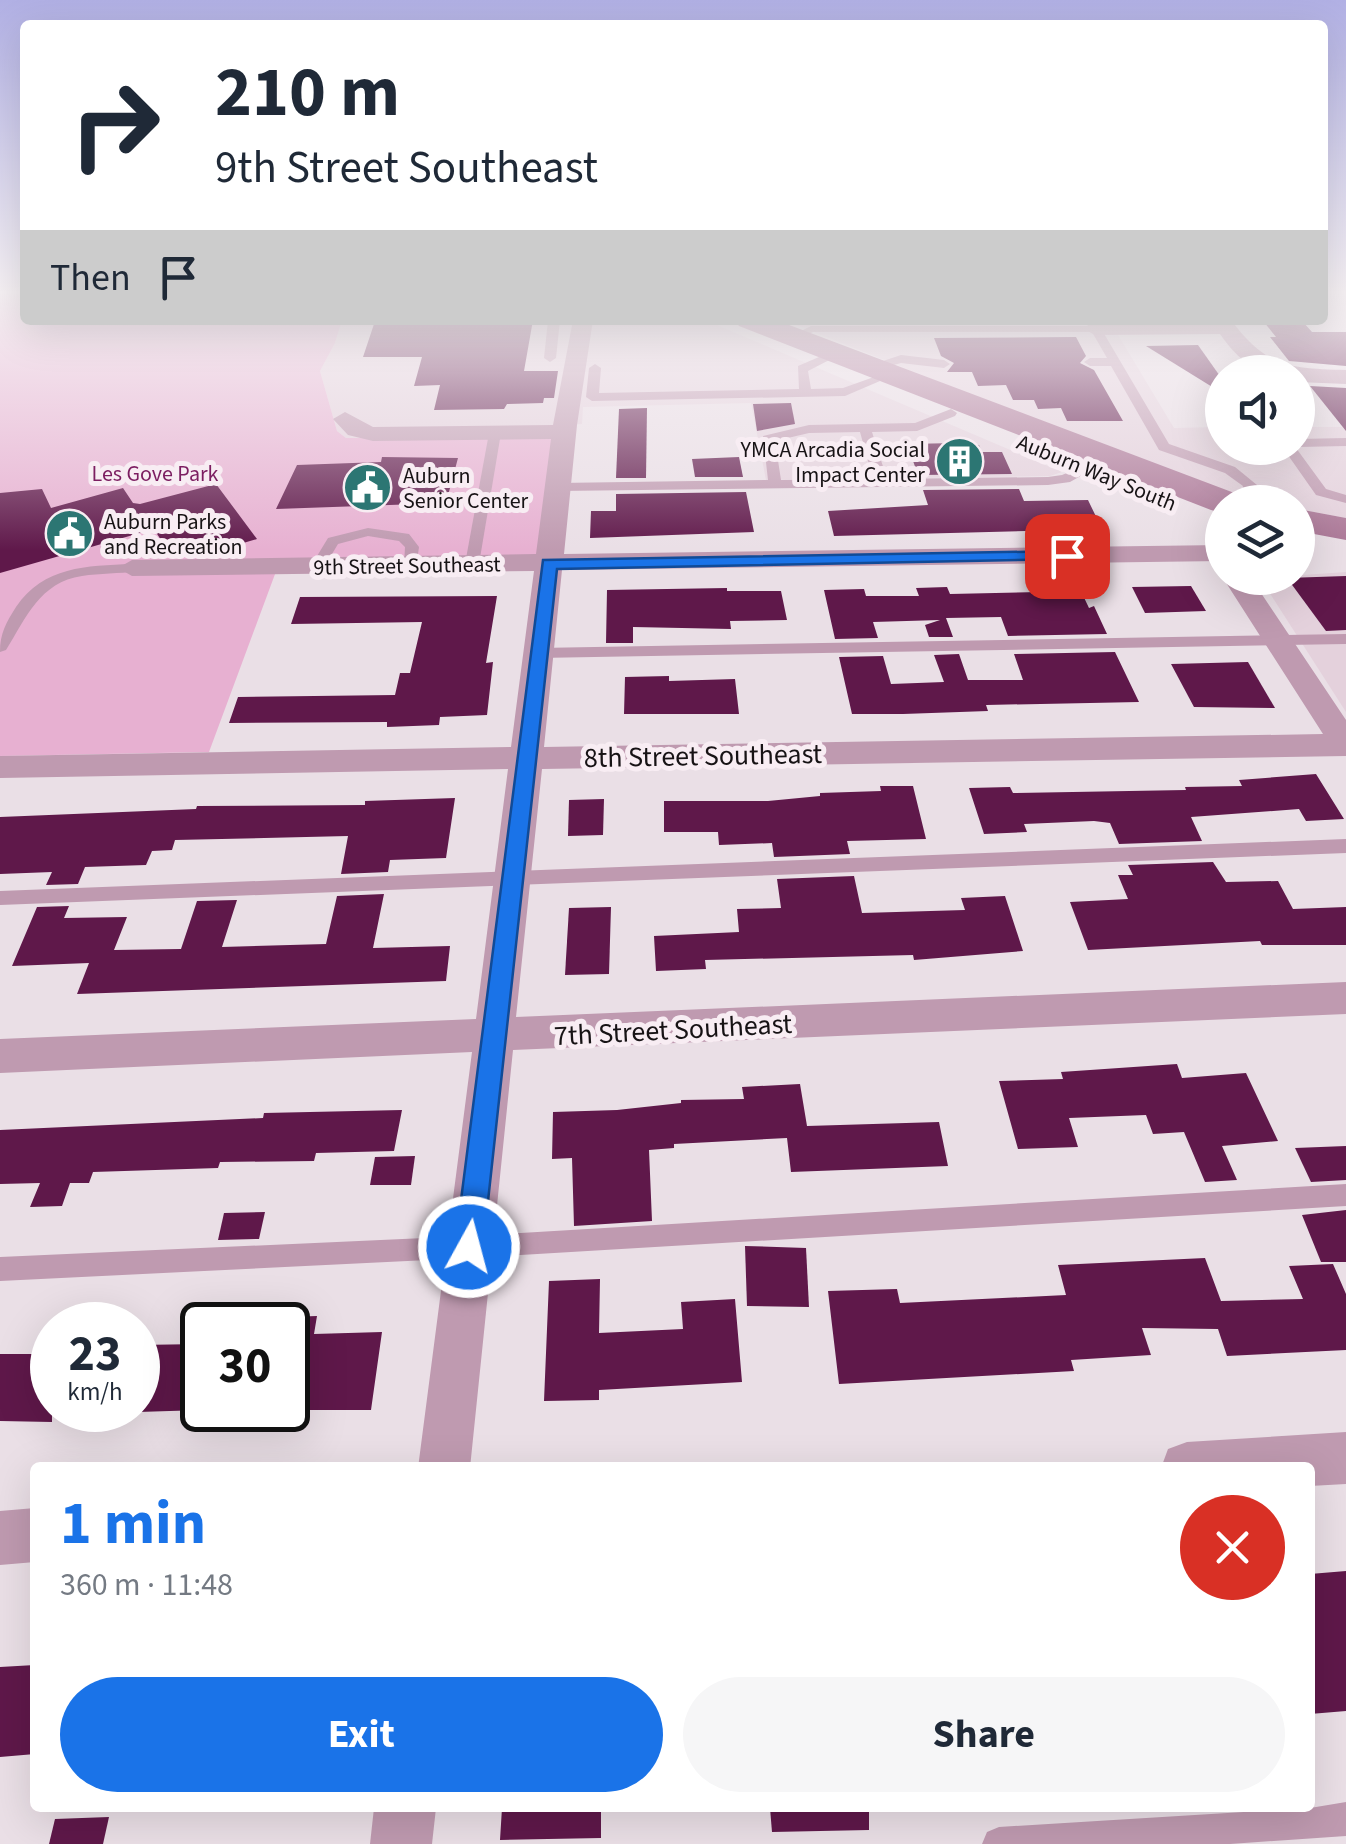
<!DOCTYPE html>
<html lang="en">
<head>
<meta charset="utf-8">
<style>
  body { margin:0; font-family:"Source Sans 3",sans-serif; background:#f6f6f7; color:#1f2937; height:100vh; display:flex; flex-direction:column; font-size:38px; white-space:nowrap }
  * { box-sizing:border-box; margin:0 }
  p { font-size:32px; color:#747a83 }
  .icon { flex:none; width:55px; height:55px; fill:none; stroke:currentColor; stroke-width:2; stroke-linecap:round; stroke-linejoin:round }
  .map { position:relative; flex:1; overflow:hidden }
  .side { position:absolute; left:30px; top:1462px; width:1285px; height:350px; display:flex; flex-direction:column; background:#fff; border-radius:10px; box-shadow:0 10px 40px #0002 }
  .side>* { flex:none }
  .hud { position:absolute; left:20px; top:20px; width:1308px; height:305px; border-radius:10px; box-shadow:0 10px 40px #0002; background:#fff; color:#1f2937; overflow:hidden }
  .buttons { position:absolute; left:1205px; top:355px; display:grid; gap:20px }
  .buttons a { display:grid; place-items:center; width:110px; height:110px; border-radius:50%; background:#fff; box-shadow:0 10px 40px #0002; font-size:50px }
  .speed { position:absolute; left:30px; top:1302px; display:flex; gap:20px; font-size:50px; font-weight:700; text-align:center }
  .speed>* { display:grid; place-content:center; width:130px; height:130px; border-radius:50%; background:#fff; box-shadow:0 10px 40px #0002; line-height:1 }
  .speed small { font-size:25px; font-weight:400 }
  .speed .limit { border:5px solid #111; border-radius:15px; background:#fff; color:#111 }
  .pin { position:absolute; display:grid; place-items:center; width:85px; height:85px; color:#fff; margin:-42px; border-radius:20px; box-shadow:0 5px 15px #0006 }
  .me { position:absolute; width:110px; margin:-55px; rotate:7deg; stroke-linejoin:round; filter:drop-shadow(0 0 8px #0008) }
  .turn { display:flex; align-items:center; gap:35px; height:210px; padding:0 30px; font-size:45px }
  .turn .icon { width:130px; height:130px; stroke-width:2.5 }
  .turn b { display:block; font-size:70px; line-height:85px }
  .then { display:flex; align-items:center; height:95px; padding:0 30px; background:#0003; gap:20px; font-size:38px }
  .round { display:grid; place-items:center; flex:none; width:105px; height:105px; border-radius:52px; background:#f6f6f7 }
  .head { display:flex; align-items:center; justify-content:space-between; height:170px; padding:0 30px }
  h1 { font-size:60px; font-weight:700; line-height:75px; color:#1a73e8 }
  .primary-button { display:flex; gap:20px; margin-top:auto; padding:20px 30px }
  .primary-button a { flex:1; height:115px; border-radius:60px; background:#1a73e8; color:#fff; font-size:40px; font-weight:700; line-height:115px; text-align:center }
  .primary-button a+a { background:#f6f6f7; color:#1f2937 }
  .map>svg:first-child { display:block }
</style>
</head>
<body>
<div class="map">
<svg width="1346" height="1844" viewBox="0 0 1346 1844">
  <rect width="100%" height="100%" fill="#eadfe6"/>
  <g fill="#e4d1dc">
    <polygon points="342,320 705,320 1062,472 1050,476 766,480 751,403 583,407 582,424 565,425 563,438 346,438 337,431 320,371 335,343"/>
    <polygon points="784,320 1109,320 1174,428 1222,427 1222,448 1298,448 1298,427 1346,427 1346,518 1298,509 1298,502 1268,502 1193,483"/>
    <polygon points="1346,572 1346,712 1260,578"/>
  </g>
  <polygon fill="#e7b0d1" points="0,293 25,293 25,320 342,320 335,343 320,371 337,431 346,438 563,438 549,564 278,566 209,752 0,756"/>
  <g fill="#5f184a">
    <polygon points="533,320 524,371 558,371 554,398 544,398 543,403 507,404 504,409 434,410 440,385 414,386 422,357 363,357 375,321"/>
    <polygon points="1264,322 1303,322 1312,332 1346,332 1346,366 1289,361 1270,337 1276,337"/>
    <polygon points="1076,337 1086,356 1080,363 1094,370 1123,421 1067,421 1061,408 1038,409 1034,400 1013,400 1006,385 978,386 972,372 947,372 954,363 941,356 934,338"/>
    <polygon points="1198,345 1222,379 1222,393 1146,346"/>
    <polygon points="1310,386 1346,388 1346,431"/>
    <polygon points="791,403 795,424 757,431 753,404"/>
    <polygon points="647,408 646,478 616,478 619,409"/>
    <polygon points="957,443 979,445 982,452 1002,452 1012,474 918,475 907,444"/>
    <polygon points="382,457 458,458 446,503 276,509 297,465 381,462"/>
    <polygon points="739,457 743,477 695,477 692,459"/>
    <polygon points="216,484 257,539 233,546 237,552 171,556 154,529 0,573 0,493 42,489 51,508 123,488 133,503 140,504"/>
    <polygon points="1019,489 1024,501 1088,500 1102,529 834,536 828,511 928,505 923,490"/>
    <polygon points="746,492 754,532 590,538 591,511 616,511 616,494"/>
    <polygon points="1346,576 1346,630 1326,631 1287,578"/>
    <polygon points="1078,585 1089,608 1094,606 1107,634 1008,636 1001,617 946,618 953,637 929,637 925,625 940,620 873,622 878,638 835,639 824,590 864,589 866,596 919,596 916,588 947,587 950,594 1041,592 1038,586"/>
    <polygon points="1191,586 1206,611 1145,613 1132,587"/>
    <polygon points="727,588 727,591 781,591 787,620 730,621 731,629 633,627 633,643 606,643 607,590"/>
    <polygon points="497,596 486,663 493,662 487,715 440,717 439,725 387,727 387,722 229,723 238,697 395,695 400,673 410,673 422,622 291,624 300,597"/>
    <polygon points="1115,652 1139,702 986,705 988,711 903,714 852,714 839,657 883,656 891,684 944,682 934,655 959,654 968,680 1023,680 1014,654"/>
    <polygon points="1248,662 1275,708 1194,707 1171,664"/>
    <polygon points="669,676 669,681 735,679 739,714 624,714 625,677"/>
    <polygon points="1316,774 1344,819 1306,821 1299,809 1191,817 1202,841 1119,844 1110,823 1094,821 1024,824 1027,832 984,834 969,788 1010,787 1013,793 1186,790 1185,787 1242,786 1239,780"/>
    <polygon points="880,786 913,786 926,839 847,841 850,854 774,857 772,843 719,845 718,832 664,832 664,801 768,801 820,796 820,793 881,791"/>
    <polygon points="455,798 446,858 390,860 388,872 341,874 348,836 175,840 172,850 152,851 146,865 85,867 78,884 46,885 52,872 0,874 0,817 196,809 197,806 365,805 365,801"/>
    <polygon points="604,799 603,835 568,836 569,800"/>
    <polygon points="1213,862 1226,882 1278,881 1293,909 1346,907 1346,945 1262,945 1260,941 1088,950 1070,902 1128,899 1118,875 1133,875 1128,865"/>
    <polygon points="854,876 862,913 965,910 961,898 1005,896 1023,951 914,960 913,955 705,960 706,969 656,971 654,936 739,932 737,909 781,908 777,879"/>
    <polygon points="384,894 373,948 450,946 446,981 77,994 89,963 12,966 37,907 69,906 64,918 127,917 114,950 181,949 197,901 237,900 222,947 326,944 337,896"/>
    <polygon points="611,907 609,974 565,975 569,908"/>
    <polygon points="1177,1064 1182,1078 1246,1073 1278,1141 1222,1146 1237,1180 1205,1182 1184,1132 1153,1134 1146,1115 1069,1118 1078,1147 1018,1149 999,1081 1063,1079 1061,1072"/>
    <polygon points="800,1084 807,1126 939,1122 948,1166 791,1172 787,1138 674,1144 674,1148 649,1150 652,1221 574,1226 572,1158 552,1159 553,1112 617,1110 681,1103 681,1100 744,1099 742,1087"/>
    <polygon points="402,1110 394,1151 316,1153 314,1161 220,1162 218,1168 93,1172 89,1183 70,1183 62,1206 30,1207 40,1183 0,1184 0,1130 263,1118 264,1113"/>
    <polygon points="1346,1146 1346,1180 1311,1182 1295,1148"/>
    <polygon points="415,1156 411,1185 370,1185 375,1157"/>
    <polygon points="1346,1210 1346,1262 1321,1262 1302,1215"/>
    <polygon points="265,1212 259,1239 218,1240 224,1213"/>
    <polygon points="745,1246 806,1248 809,1307 747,1306"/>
    <polygon points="1205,1258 1221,1301 1303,1299 1289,1266 1333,1264 1346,1294 1346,1350 1227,1356 1218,1329 1142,1328 1151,1355 1071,1360 1074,1371 839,1384 828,1291 897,1289 900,1303 1066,1295 1058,1265"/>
    <polygon points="600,1279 599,1333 683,1329 681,1302 735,1299 742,1382 599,1390 599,1400 544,1401 549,1281"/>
    <polygon points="317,1316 314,1334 382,1332 371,1410 288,1410 288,1317"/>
    <polygon points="202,1344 202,1410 138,1412 138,1345"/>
    <polygon points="0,1354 52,1354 52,1422 0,1421"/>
    <polygon points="1346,1571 1346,1711 1310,1714 1310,1574"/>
    <polygon points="35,1665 35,1754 0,1757 0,1667"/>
    <polygon points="502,1808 601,1808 601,1838 500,1840"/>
    <polygon points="770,1808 869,1808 869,1830 772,1832"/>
    <polygon points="109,1817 103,1844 49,1844 55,1819"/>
  </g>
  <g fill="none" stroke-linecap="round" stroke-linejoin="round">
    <g fill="#bf9ab0" fill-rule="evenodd">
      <polygon points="548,320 560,320 556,358 550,362 544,358"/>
      <polygon points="1084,320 1096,320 1169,444 1235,467 1257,485 1253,502 1239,502 1243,486 1225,473 1159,450 1111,366 1090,366 1084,362 1090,358 1107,358 1092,332 813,332 793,341 787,338 811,326 1088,326"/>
      <polygon points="833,351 837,352 837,356 808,371 811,389 843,388 874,377 880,381 845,396 592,401 586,397 589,368 595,364 601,368 599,393 799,389 798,366"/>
      <polygon points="901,355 944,360 950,364 944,368 901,363 868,372 862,368"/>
      <path d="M951,409L957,413L955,416L917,431L872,432L887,479L1048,477L1062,475L1086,465L1093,469L1070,482L1048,485L558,491L551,487L558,483L768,480L763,436L809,425L915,423ZM860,432L873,479L781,480L775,441L809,433Z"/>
      <polygon points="495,429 501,433 479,564 472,568 465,564 489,433"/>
      <polygon points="1346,438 1346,446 1298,447 1298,439"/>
      <polygon points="1283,448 1296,448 1326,489 1346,495 1346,503 1316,495"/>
      <polygon points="368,528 409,534 419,547 416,568 411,569 404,565 405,547 399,541 368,536 338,544 323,569 313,569 311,566 328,538"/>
      <path d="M132,564L139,568L137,571C119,574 100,573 82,576C40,582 26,618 6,650L0,652C0,633 6,623 16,607C44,566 86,566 132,564Z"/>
      <polygon points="1346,634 1346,644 538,658 530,653 538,648"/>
      <polygon points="1346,839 1346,853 0,905 0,891"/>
      <polygon points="1346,1184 1346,1206 469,1258 0,1281 0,1257 469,1236"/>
      <polygon points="1346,1802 1346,1836 1230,1844 982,1844 987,1832 999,1827 1310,1808"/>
    </g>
    <g fill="#bf9ab0" fill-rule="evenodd">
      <polygon points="573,320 593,320 577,425 564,554 1222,545 1222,561 562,570 544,747 1323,734 1223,578 1251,578 1346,720 1346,756 542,769 516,1017 1346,982 1346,1014 513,1050 470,1468 418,1468 472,1052 0,1073 0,1039 476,1019 508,769 0,778 0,756 511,747 534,571 132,576 118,568 132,560 536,554 551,439 373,441 348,435 333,419 345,412 373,427 553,425"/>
      <path d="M1231,320C1267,368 1289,368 1346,370V384L1298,382V372C1258,372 1243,367 1220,334L1095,335L1084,329L1095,323Z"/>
      <polygon points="1346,1432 1346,1484 1310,1486 1310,1468 1161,1468 1168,1449 1187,1442"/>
      <polygon points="35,1508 35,1562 0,1565 0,1511"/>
      <polygon points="374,1808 436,1808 432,1844 370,1844"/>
    </g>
    <g fill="#ab7696" fill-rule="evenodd">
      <polygon points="734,320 776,320 1237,494 1242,502 1222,502 1222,513 1211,510 739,326"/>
      <polygon points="1298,509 1346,518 1346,540 1298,531"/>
    </g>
  </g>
  <linearGradient id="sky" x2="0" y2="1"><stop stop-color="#b1b0e4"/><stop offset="0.53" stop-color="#f6f1f4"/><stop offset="1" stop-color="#f6f1f4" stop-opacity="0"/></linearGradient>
  <rect width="1346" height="551" fill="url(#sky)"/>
  <polygon fill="#1a73e8" stroke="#114b97" stroke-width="2.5" points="1067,551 1073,552 1073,559 557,569 483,1247 479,1256 469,1260 459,1256 455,1247 543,560"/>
  <defs>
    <symbol id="building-disc" viewBox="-11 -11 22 22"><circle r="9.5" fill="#2c7673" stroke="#f8edf3"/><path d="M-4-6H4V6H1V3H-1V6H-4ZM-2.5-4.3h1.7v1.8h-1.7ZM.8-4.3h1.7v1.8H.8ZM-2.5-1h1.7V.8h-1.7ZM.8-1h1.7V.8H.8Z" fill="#fff"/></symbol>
    <symbol id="civic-disc" viewBox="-11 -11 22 22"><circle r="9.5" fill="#2c7673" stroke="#f8edf3"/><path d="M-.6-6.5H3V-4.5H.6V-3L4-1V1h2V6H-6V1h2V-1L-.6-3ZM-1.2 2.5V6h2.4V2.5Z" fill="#fff"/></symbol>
  </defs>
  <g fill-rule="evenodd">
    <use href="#building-disc" x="932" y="434" width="55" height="55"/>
    <use href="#civic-disc" x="340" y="460" width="55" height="55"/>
    <use href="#civic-disc" x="42" y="506" width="55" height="55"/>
  </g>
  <g text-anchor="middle" stroke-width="10" stroke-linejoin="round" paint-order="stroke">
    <g font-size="22" fill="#171315" stroke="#f8edf3" text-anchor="start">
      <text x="925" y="457" text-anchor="end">YMCA Arcadia Social<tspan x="925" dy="25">Impact Center</tspan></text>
      <text x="403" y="483">Auburn<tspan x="403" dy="25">Senior Center</tspan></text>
      <text x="104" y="529">Auburn Parks<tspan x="104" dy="25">and Recreation</tspan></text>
    </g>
    <g font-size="22" fill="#171315" stroke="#f8edf3">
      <text transform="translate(1097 472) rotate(22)" y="8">Auburn Way South</text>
      <text transform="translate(407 565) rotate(-1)" y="8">9th Street Southeast</text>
    </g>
    <g font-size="22" fill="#7c1e61" stroke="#f8edf3">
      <text x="155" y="481">Les Gove Park</text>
    </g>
    <g font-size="28" fill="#171315" stroke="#f8edf3">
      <text transform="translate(703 755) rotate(-1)" y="10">8th Street Southeast</text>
      <text transform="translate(673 1029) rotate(-3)" y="10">7th Street Southeast</text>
    </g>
  </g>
</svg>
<div class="buttons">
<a><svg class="icon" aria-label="sound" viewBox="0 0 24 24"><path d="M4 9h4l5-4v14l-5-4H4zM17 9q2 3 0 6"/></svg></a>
<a><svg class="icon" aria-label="layers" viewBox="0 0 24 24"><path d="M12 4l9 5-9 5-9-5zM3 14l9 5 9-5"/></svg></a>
</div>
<div class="speed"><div>23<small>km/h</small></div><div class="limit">30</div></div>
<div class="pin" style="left:1067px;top:556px;background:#d93025"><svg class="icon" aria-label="arrive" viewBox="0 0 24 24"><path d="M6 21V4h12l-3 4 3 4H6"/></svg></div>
<svg class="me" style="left:469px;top:1247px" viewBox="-20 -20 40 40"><circle r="17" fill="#1a73e8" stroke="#fff" stroke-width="3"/><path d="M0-11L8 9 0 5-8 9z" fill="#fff"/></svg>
<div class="hud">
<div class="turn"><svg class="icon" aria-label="right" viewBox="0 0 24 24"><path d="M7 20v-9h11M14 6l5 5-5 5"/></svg><div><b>210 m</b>9th Street Southeast</div></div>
<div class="then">Then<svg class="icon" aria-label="arrive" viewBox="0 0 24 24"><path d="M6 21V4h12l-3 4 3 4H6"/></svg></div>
</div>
<section class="side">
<div class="head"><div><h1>1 min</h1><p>360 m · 11:48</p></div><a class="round" style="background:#d93025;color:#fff"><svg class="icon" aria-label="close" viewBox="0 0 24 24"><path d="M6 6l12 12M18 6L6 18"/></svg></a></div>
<div class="primary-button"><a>Exit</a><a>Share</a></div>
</section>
</div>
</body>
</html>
